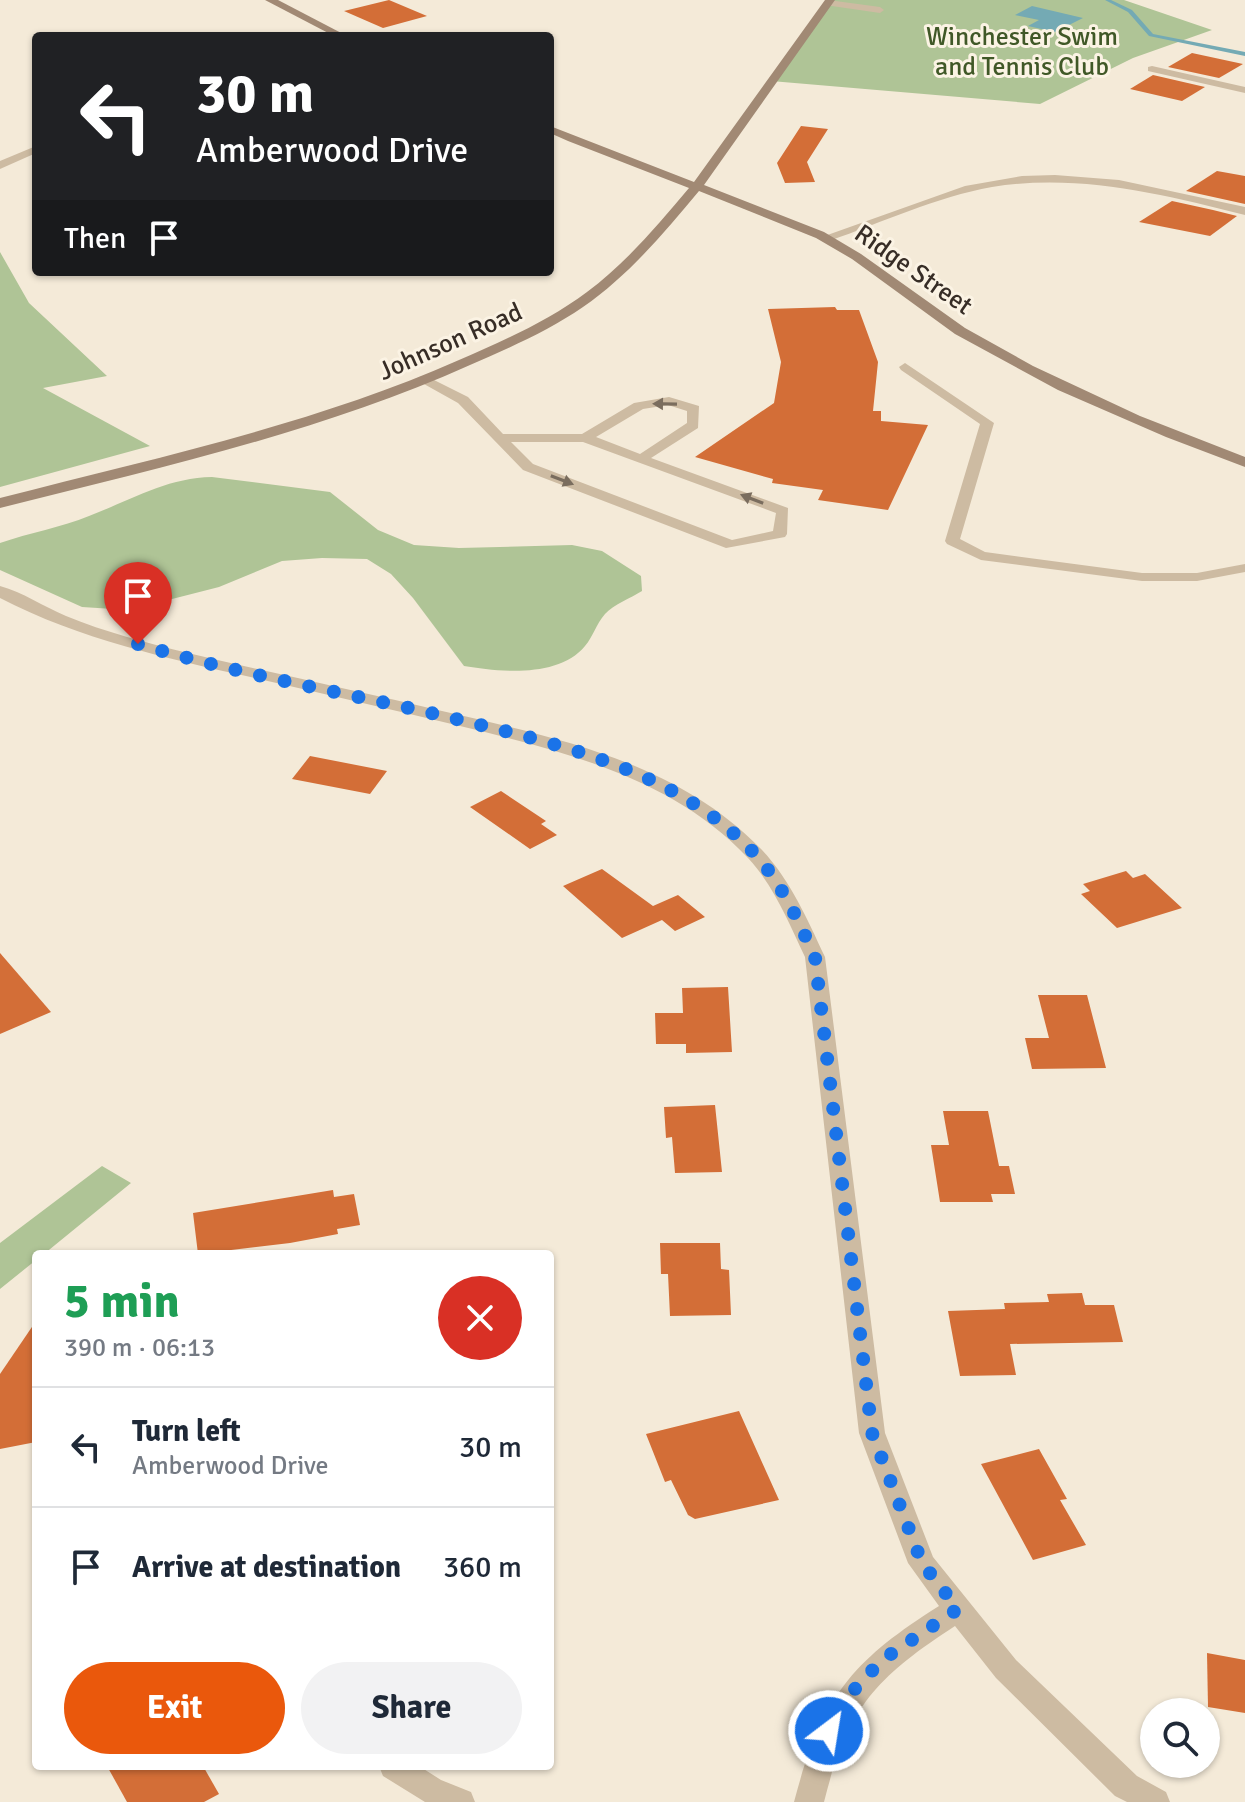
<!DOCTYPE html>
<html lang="en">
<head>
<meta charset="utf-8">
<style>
  body { margin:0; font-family:Signika,sans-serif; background:#f2f2f3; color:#1f2937; height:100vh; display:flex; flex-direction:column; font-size:30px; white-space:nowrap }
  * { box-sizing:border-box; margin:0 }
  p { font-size:26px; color:#747a83 }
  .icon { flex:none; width:44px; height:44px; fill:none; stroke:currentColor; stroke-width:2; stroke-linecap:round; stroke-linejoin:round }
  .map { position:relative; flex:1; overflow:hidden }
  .panel { position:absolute; left:32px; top:1250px; width:522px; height:520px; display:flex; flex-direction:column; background:#fff; border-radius:8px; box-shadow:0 2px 6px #0004 }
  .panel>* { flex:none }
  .hud { position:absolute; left:32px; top:32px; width:522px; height:244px; border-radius:8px; box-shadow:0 2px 6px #0004; background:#202124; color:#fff; overflow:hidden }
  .controls { position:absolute; left:1140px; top:1698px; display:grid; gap:16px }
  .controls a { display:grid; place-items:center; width:80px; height:80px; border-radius:50%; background:#fff; box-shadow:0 2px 6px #0004; font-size:40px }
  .pin { position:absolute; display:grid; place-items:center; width:68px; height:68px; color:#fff; margin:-82px -34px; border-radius:50% 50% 50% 0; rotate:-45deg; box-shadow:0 0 8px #0007 }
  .pin .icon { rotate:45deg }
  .me { position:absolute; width:88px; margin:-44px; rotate:31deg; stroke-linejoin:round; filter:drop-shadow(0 0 6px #0008) }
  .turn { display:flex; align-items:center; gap:28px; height:168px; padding:0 32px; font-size:36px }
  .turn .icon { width:104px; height:104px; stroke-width:2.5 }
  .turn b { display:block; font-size:56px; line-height:68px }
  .then { display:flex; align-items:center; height:76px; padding:0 32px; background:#0003; gap:16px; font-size:30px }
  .round { display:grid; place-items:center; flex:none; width:84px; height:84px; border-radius:42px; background:#f2f2f3 }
  .headline { display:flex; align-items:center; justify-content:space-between; height:136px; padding:0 32px }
  h1 { font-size:48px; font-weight:700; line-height:60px; color:#1e9e55 }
  .primary-button { display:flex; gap:16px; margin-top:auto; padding:16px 32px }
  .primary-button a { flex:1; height:92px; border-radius:48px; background:#ea580c; color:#fff; font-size:32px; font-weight:700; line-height:92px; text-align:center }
  .primary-button a+a { background:#f2f2f3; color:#1f2937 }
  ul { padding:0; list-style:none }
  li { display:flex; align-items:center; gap:24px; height:120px; padding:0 32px; border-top:2px solid #e0e1e3 }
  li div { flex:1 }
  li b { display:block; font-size:30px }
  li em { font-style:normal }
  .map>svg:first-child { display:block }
</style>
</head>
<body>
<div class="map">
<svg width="1245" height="1802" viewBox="0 0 1245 1802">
  <rect width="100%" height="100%" fill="#f4ead8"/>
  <g fill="#afc496">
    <polygon points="831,0 1124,0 1212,30 1133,58 1040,104 771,81"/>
    <polygon points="0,252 29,303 107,376 43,388 150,446 0,487"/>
    <path d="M212,477L330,492L378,530L414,545L459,548L572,545L602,551L641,576L642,591C631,598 614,604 605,614C596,624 593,637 585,646C559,678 500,672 464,666L413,598L391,574L367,559L322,558L282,561L219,587L129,610L82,607L0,570V543C29,533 62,527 89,516C131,500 166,478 212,477Z"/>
    <polygon points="102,1166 131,1183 44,1254 36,1254 36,1260 0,1289 0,1243"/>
  </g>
  <polygon fill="#74aab4" points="1032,6 1083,18 1055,32 1028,26 1039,20 1015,15"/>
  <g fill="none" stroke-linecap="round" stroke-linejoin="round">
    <polygon fill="#74aab4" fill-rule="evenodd" points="1105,0 1111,0 1132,10 1153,34 1245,52 1245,56 1149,36 1128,12"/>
  </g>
  <g fill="#d36e37">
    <polygon points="389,0 427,16 383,28 344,11"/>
    <polygon points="1192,53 1243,64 1219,78 1168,67"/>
    <polygon points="1153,75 1205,87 1182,101 1130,89"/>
    <polygon points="801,126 828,129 807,162 815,182 785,183 777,163"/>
    <polygon points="1217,171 1245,176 1245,204 1186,191"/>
    <polygon points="1172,201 1213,210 1237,216 1210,236 1139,222"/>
    <polygon points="835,307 837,310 859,310 878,362 873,411 881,411 881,421 928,425 888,510 818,500 823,490 772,483 773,479 695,457 774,403 781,362 768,309"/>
    <polygon points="310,756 387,771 370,794 292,779"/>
    <polygon points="501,791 546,821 541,824 557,835 530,849 470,807"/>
    <polygon points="602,869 653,906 678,895 705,917 675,931 662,920 622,938 563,886"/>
    <polygon points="1126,871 1133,878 1145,874 1182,908 1117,928 1081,894 1090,891 1083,884"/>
    <polygon points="0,953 51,1012 0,1034"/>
    <polygon points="728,987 732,1052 686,1053 686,1044 656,1044 655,1013 683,1013 682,988"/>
    <polygon points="1038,995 1087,995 1106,1068 1032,1069 1025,1038 1049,1038"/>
    <polygon points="715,1105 722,1172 675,1173 672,1137 666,1138 664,1107"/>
    <polygon points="943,1111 988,1111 999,1166 1009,1166 1015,1194 991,1194 993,1202 940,1202 931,1145 949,1145"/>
    <polygon points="333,1190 334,1197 354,1194 360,1225 337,1229 338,1234 290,1243 198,1254 193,1213"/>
    <polygon points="660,1243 720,1243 721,1269 729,1270 731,1315 670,1316 668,1274 661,1274"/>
    <polygon points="1082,1293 1085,1305 1114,1305 1123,1342 1010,1344 1016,1375 960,1376 948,1311 1005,1309 1004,1303 1049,1302 1047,1294"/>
    <polygon points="36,1321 36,1442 0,1449 0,1374"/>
    <polygon points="739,1411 779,1500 695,1519 688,1515 671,1480 665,1482 646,1434"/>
    <polygon points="1039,1449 1067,1499 1060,1500 1086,1545 1033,1560 981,1464"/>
    <polygon points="1207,1653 1245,1660 1245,1713 1208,1707"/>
    <polygon points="107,1766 203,1766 219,1794 204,1802 127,1802"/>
  </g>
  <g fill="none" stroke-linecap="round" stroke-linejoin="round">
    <g fill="#cdbba2" fill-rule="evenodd">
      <polygon points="828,0 880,7 884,10 880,13 825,5"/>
      <polygon points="905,363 994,423 960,539 985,552 1142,573 1197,573 1245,564 1245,572 1197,581 1142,581 981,560 947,544 945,541 980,424 901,370 899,367"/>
      <path d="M428,377L468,397L503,434H582L634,403L669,397L699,406L698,428L651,458L788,508L787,534L785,537L726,548L523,470L458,403L424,384L422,381ZM668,405L687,411V423L640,454L596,437L643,409ZM511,442H583L776,513L773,531L732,540L533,464Z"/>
    </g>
    <g fill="#cdbba2" fill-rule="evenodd">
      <polygon points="1152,66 1245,87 1245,93 1148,71 1148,67"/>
      <polygon points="36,146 36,153 0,169 0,161"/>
      <path d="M1055,175L1119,180L1245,207V215C1162,194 1078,173 992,187C936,197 883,222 829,241L819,238L965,186L1022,176Z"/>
      <path d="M0,586C23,592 44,607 66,616C105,632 147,643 188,653C272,673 358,691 442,711C555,737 676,762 760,848C790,879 807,919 825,957L885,1433L933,1557L1016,1660L1137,1776L1166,1792L1170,1802H1127L1115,1796L996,1678L955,1626C875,1678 847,1709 824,1802H794C821,1699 850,1662 939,1606L908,1563L859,1433L805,957C789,923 774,886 748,858C673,778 563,751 460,726C393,710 326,694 259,679C170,659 81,640 0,598Z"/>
      <polygon points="379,1766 419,1766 441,1780 471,1792 475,1802 425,1802 383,1776"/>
    </g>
    <g fill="#a18974" fill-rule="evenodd">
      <polygon points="265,0 278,0 347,36 334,36"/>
      <path d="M825,0H835L704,185L824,232L861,254L965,328L1033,366L1140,416L1245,457V467L1166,437L1058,390L955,334L852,259L816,238L699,191C664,233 628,276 583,307C548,331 509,348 470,365C321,432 158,468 0,508V498C154,458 312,425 459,360C503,341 548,321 587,292C626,263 658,225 689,188L568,141L550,133V126L694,182Z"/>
    </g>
  </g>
  <defs><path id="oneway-solid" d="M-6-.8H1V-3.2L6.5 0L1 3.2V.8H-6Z" transform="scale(2)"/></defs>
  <g fill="#7a6d5e">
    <use href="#oneway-solid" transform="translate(665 404) rotate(-179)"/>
    <use href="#oneway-solid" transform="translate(562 480) rotate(21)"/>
    <use href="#oneway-solid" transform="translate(752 499) rotate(-159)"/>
  </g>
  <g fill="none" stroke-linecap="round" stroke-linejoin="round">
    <path stroke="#1a73e8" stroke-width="14" stroke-dasharray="0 25.2" d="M138,644C241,675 348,693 452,718C558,744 676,770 754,853C782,883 798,921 815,957L872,1433L922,1563L958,1609L882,1660L854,1690L829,1731"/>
  </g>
  <g text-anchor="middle" stroke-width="6" stroke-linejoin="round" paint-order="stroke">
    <g font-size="26" fill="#405827" stroke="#fbf3e4">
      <text x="1022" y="45">Winchester Swim<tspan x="1022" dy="30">and Tennis Club</tspan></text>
    </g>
    <g font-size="26" fill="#372d26" stroke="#fbf3e4">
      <text transform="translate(914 269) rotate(35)" y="9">Ridge Street</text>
      <text transform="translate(450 341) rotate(-24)" y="9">Johnson Road</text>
    </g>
  </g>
</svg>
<div class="controls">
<a><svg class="icon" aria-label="search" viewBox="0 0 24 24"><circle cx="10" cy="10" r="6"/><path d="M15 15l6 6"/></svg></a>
</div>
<div class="pin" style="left:138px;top:644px;background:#d93025"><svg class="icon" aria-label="arrive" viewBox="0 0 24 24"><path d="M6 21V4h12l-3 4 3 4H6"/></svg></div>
<svg class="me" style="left:829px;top:1731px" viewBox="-20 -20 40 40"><circle r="17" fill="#1a73e8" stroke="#fff" stroke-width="3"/><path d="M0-11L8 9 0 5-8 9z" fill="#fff"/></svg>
<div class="hud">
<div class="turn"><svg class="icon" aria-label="left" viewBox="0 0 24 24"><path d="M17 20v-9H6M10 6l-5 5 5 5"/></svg><div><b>30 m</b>Amberwood Drive</div></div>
<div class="then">Then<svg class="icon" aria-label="arrive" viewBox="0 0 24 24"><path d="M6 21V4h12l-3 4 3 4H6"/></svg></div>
</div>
<section class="panel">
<div class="headline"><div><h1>5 min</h1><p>390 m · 06:13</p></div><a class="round" style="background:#d93025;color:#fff"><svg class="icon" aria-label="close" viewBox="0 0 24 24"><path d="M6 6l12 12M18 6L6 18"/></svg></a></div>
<ul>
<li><svg class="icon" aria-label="left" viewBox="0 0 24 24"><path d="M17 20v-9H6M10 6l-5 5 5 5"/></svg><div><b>Turn left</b><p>Amberwood Drive</p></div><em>30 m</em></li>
<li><svg class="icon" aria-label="arrive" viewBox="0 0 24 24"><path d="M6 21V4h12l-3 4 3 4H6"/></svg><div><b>Arrive at destination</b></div><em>360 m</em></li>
</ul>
<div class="primary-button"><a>Exit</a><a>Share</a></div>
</section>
</div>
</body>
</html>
